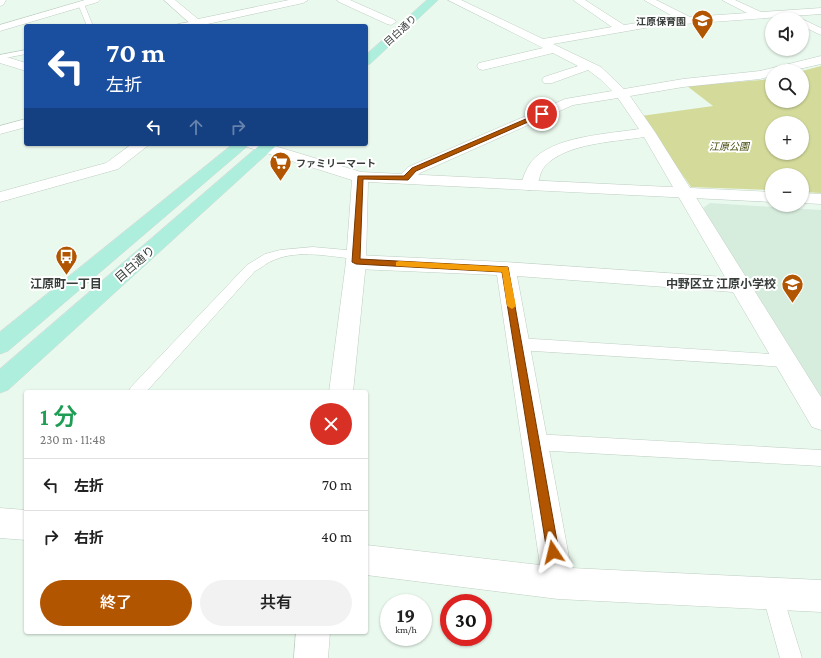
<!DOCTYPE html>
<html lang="ja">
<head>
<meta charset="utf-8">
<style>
  body { margin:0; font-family:"Crimson Pro","Noto Sans JP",serif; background:#f2f2f2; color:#222; height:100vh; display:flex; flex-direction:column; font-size:15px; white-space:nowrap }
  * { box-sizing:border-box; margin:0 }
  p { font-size:13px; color:#767676 }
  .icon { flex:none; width:22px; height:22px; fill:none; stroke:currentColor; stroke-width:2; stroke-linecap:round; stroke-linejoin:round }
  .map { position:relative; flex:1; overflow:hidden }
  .panel { position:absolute; left:24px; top:390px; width:344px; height:244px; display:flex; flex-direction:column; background:#fff; border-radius:4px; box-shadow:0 1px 3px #0004 }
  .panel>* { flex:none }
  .hud { position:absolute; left:24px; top:24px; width:344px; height:122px; border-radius:4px; box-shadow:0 1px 3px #0004; background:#1a4fa0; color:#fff; overflow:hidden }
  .tools { position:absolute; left:765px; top:12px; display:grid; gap:8px }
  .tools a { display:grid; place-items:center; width:44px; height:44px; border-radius:50%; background:#fff; box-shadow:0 1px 3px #0004; font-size:20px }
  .speed { position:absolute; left:380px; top:594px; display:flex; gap:8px; font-size:20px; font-weight:700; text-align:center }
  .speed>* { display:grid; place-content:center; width:52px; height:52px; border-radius:50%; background:#fff; box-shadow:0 1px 3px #0004; line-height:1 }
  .speed small { font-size:10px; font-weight:400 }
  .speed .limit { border:6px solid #d22; background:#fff; color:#111 }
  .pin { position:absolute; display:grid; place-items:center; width:34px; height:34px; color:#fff; margin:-17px; border:2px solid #fff; border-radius:50%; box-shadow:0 1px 4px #0007 }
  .me { position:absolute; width:44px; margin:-22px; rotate:350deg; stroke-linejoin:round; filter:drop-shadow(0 0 3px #0008) }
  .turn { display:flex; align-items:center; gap:14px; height:84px; padding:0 16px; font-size:18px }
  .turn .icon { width:52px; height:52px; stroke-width:2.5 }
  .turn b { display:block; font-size:28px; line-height:34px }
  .lanes { display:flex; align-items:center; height:38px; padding:0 16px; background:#0003; justify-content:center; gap:20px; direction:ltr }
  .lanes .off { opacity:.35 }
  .round { display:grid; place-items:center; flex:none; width:42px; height:42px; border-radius:21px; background:#f2f2f2 }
  .summary { display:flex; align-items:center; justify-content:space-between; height:68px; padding:0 16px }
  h1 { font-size:24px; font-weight:600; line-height:30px; color:#1e9e55 }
  .action { display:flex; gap:8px; margin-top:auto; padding:8px 16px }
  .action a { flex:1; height:46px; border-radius:24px; background:#b25500; color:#fff; font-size:16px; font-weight:600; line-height:46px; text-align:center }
  .action a+a { background:#f2f2f2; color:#222 }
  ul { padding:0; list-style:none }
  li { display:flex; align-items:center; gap:12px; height:52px; padding:0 16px; border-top:1px solid #e0e0e0 }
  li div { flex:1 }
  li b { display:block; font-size:15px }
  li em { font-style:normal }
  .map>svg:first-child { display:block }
</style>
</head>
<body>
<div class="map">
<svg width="821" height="658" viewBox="0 0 821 658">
  <rect width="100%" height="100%" fill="#eaf9ee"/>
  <polygon fill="#d6eddd" points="710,203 821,210 821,398 703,208"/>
  <path fill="#d4db9a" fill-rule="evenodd" d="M821,66V193L802,192V175H772V190L691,187L641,116L713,106L687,86L772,79V101H802V71ZM772,123H802V153H772Z"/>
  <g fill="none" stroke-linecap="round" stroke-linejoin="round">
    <defs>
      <g id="service">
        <polygon points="79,3 84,4 93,26 87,26 78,4"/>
        <polygon points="196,21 198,22 198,24 175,26 178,24"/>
        <polygon points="26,50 26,54 0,59 0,55"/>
        <path d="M313,247L357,251L361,252L363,255L361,258L357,259C331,257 299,249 274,260C267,262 262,268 255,271L146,392H128L131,387L247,265L265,254L280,250Z"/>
        <polygon points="518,338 786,355 791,357 793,361 791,365 786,367 518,350 513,348 511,344 513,340"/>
        <polygon points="534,434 821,450 821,466 534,450 528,447 526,442 528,437"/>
        <polygon points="772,583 779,586 782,593 802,658 780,658 762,593 765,586"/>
      </g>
      <g id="minor">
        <polygon points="0,0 6,0 3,5 0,6"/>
        <polygon points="85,0 100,0 98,2 0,31 0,25"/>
        <polygon points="164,0 175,0 198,19 289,0 308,0 303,3 203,25 204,26 193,26"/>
        <polygon points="337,0 350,0 395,20 396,22 391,25 387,24 339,2"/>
        <path d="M448,0H461L543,39L612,27L573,0H585L624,25L656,20L676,18L644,0H656L690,17L747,13L722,0H735L761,12L821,8V14L656,26L553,44L601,67L624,89L683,79L760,71L821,56V64L790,71H772V76L760,79L683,87L630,96L655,132L821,397V430L812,427L733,292L517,276L571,568L821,580V612L558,599L366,575V545L540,565L497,275L356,269L349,267L346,262L349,257L356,255L506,262L725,277L644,137C614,142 566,143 545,166C539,172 540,182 535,189L529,190L523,189L521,185C523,177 526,169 531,162C552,136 608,134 639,129L618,98L573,105L420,173C413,180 409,184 399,181L397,178L408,167L565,99L612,91L600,79L588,70L552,83H544L542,80L544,77L578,66L553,53L483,70L479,69L477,66L479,63L543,48Z"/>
        <polygon points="801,19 802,19 821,28 821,35 802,26"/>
        <polygon points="26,119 26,127 0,134 0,126"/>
        <polygon points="132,144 150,144 118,169 0,202 0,192 106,163"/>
        <polygon points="0,508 26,510 26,540 0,538"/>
      </g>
      <g id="tertiary">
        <polygon points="0,55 26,63 26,71 0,63"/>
        <polygon points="244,144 268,144 361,172 772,192 772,202 368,182 366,262 353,392 329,392 346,262 352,180 247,147"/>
        <polygon points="802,193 821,194 821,204 802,203"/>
        <polygon points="296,632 330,632 328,658 294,658"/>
      </g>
      <g id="primary">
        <polygon points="427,0 438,0 370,64 366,65 366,55"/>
        <polygon points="233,144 250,144 8,351 0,354 0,332"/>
        <polygon points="261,144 278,144 8,390 0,393 0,369"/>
      </g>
    </defs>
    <use href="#service" stroke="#becec2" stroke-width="1"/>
    <use href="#minor" stroke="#becec2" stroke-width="1"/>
    <use href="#tertiary" stroke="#becec2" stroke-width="1"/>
    <use href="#primary" stroke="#d7d8d8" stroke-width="1"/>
    <use href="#service" fill="#fff" fill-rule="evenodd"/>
    <use href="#minor" fill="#fff" fill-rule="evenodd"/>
    <use href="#tertiary" fill="#fff" fill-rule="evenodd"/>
    <use href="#primary" fill="#aeeedd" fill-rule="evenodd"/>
  </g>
  <polygon fill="#b25500" stroke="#743700" points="542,112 544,113 544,115 416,171 408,180 363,179 360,259 508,267 559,552 557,556 553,558 548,556 547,552 502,272 356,264 352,262 358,176 404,176 412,168"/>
  <polygon fill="#f59e0b" points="399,261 508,267 516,306 512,309 507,306 502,272 396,266 396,262"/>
  <defs>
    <symbol id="school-pin" viewBox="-11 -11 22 30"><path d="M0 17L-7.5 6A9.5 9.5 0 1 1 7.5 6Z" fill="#b25500" stroke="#fff"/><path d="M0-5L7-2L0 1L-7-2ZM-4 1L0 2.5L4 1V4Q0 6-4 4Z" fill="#fff"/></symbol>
    <symbol id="supermarket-pin" viewBox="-11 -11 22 30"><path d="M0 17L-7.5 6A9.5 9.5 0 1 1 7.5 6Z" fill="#b25500" stroke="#fff"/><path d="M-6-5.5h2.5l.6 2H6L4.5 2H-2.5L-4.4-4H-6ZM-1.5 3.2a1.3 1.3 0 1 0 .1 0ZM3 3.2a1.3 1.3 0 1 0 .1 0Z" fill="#fff"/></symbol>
    <symbol id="bus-pin" viewBox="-11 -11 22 30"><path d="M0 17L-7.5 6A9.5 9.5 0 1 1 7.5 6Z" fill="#b25500" stroke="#fff"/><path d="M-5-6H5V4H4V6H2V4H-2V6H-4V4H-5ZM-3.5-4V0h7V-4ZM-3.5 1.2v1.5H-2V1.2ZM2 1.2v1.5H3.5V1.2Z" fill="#fff"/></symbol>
  </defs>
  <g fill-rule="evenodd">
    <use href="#school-pin" x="690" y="8" width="25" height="34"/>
    <use href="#supermarket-pin" x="268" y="150" width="25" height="34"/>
    <use href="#bus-pin" x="54" y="244" width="25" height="34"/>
    <use href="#school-pin" x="780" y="272" width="25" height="34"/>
  </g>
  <g text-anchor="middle" stroke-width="4" stroke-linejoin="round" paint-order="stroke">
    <g font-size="10" font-weight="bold" fill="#383e3a" stroke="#fff" text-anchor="end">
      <text x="686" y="25">江原保育園</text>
      <text x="296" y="167" text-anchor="start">ファミリーマート</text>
    </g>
    <g font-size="10" fill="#383e3a" stroke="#fff">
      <text transform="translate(400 30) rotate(-43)" y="4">目白通り</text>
    </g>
    <g font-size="10" font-style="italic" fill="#474b0d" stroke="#fff">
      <text x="729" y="150">江原公園</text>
    </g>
    <g font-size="12" fill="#383e3a" stroke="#fff">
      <text transform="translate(135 264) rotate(-41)" y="4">目白通り</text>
    </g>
    <g font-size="12" font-weight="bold" fill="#383e3a" stroke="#fff">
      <text x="66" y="288">江原町一丁目</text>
      <text x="776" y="288" text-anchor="end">中野区立 江原小学校</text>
    </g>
  </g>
</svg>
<div class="tools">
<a><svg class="icon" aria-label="sound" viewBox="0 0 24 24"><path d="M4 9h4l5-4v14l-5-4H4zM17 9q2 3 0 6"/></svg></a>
<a><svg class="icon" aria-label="search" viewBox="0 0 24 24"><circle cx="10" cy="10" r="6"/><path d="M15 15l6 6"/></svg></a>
<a>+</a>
<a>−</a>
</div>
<div class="speed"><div>19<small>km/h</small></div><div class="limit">30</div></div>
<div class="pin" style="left:542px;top:114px;background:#d93025"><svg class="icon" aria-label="arrive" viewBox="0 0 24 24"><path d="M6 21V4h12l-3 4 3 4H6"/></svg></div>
<svg class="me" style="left:553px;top:552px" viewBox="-20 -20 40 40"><path d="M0-17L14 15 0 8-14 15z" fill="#b25500" stroke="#fff" stroke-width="4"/></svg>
<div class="hud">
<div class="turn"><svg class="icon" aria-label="left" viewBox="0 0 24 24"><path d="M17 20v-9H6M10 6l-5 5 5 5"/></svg><div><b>70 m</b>左折</div></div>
<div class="lanes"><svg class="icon" aria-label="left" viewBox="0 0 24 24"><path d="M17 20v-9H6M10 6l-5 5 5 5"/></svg><svg class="icon off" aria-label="ahead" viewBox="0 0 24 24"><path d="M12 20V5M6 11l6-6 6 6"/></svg><svg class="icon off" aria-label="right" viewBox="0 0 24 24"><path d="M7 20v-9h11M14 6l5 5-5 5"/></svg></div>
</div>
<section class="panel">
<div class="summary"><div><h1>1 分</h1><p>230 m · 11:48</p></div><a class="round" style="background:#d93025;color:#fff"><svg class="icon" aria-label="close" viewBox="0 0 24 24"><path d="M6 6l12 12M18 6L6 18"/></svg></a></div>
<ul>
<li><svg class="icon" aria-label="left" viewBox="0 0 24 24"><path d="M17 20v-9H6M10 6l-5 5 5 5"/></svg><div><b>左折</b></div><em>70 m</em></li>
<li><svg class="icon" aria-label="right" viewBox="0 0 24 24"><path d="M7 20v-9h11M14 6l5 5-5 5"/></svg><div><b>右折</b></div><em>40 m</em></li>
</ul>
<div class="action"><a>終了</a><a>共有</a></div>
</section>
</div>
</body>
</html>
